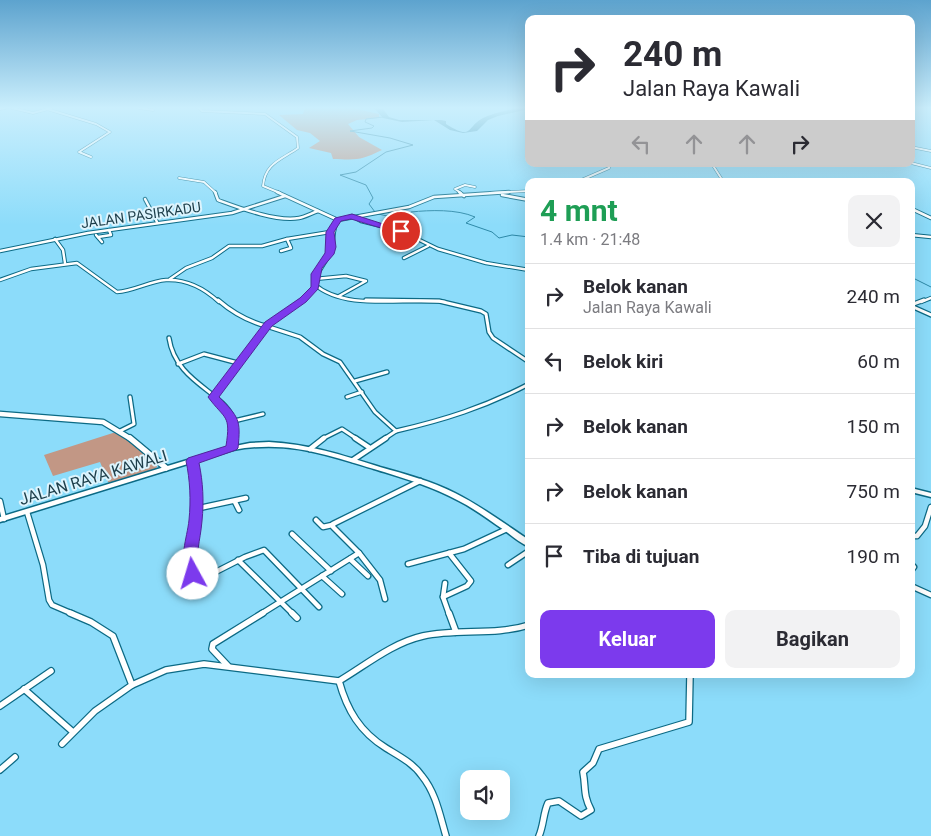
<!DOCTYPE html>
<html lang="id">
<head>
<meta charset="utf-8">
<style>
  body { margin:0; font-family:Roboto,sans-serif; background:#f2f2f3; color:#2b2b33; height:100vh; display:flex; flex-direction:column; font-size:19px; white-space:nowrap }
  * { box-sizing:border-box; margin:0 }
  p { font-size:16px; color:#7c7c81 }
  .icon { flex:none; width:28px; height:28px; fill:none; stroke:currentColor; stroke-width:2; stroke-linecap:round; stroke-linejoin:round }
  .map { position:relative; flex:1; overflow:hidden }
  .side { position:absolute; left:525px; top:178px; width:390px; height:500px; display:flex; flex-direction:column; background:#fff; border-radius:10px; box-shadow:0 5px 20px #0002 }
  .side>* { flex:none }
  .banner { position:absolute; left:525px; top:15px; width:390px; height:152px; border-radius:10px; box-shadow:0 5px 20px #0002; background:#fff; color:#2b2b33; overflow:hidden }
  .fabs { position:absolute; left:460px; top:770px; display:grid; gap:10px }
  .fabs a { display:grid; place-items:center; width:50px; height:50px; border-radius:10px; background:#fff; box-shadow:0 5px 20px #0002; font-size:25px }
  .pin { position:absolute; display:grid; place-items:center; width:42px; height:42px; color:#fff; margin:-21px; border:2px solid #fff; border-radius:50%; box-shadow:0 1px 5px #0007 }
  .me { position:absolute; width:55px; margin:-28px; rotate:354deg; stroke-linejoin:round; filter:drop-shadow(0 0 4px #0008) }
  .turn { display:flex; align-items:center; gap:18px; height:105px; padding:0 15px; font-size:22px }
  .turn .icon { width:65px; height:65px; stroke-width:2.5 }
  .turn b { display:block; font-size:35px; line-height:42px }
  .lanes { display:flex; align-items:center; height:48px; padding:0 15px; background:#0003; justify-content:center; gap:25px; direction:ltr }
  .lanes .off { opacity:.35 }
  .round { display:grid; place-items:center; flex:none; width:52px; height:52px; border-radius:10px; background:#f2f2f3 }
  .head { display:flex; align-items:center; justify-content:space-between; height:85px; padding:0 15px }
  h1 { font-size:30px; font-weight:700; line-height:38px; color:#1e9e55 }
  .action { display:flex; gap:10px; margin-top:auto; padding:10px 15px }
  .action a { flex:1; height:58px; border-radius:10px; background:#7c3aed; color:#fff; font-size:20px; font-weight:700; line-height:58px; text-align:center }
  .action a+a { background:#f2f2f3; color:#2b2b33 }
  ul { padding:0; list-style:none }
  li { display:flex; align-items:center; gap:15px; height:65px; padding:0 15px; border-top:1px solid #e1e1e2 }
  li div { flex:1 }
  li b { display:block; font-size:19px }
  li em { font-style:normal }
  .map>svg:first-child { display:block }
</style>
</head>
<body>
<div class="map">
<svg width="931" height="836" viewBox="0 0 931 836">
  <rect width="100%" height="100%" fill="#8cdcfa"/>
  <g fill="#c29785">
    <path d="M305,108H352L379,114V118L357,120L348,124L359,137L382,150C361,160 359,160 333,159L331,153L309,148L320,141L310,133L297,130L279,115L303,114Z"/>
    <polygon points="116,432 148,456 157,466 156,469 109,484 100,462 53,476 44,455"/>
  </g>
  <path fill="#2d89a8" d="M374,108L383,109L389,117L399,120H441L446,121V124C473,141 466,127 483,118C493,113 520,106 529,109L498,116L488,120L477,131L463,133L450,130L434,120L402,122L383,118Z"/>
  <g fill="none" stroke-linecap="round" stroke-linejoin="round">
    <g stroke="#2d89a8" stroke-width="1">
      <polyline points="375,212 369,204 373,198 366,185 340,175 356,172 386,152 413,145 390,138 350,131 372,128 374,126 365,122 366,119 383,117"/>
      <path d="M378,214L401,219L407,218L411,212C430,210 457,209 475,217L466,223L492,232L499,238L512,235L529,237"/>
      <polyline points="911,277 931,287"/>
    </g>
    <defs>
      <g id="minor-far4">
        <polyline points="12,108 33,113 52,108"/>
        <polyline points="139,108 153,110"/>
        <path d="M199,108L202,111L265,114L297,137L298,148C281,160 265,163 263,186L280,193"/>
        <polyline points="0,109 5,108"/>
        <polyline points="47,109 96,124 110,132 79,152 91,157"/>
        <polyline points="911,147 931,151"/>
        <polyline points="911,163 931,168"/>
        <polyline points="712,164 721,178 720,181"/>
        <polyline points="179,178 204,182 216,193"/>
        <polyline points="579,181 609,168 610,164"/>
        <polyline points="461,193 455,189 465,185 475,187"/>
        <polyline points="490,193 529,191"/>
      </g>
      <g id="minor-far3">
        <path d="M215,192L218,200C240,208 276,222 299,218C305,217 312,213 318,211"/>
        <polyline points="277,192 338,220"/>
        <polyline points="459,192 464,196"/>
        <polyline points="502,195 529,200"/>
        <polyline points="145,199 157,222"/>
        <polyline points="914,210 931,218"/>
        <polyline points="352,216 361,221 401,231 438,249 486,263 529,270"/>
        <polyline points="96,235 102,242"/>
        <polyline points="911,235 931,237"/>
        <polyline points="98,237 111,235 109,230"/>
        <polyline points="55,239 63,250 65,263"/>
        <polyline points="0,251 88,233 232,213 285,196"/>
        <polyline points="281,251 291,248 287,239 330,232"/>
        <polyline points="404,258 428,246"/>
        <polyline points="170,279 186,268 212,258 229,246 262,246 287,239"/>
        <polyline points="315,279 346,276 366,281 339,296"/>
        <path d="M0,280L31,269L77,263L117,292C134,291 150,281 166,280C187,279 205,289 219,302"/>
        <polyline points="301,302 315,287"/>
        <path d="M445,302C405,297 346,312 314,284C317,271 326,263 331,251C335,240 331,231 338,220L409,207L434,197L509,192"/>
        <polyline points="921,302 931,298"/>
      </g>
      <g id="minor-far2">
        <path d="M218,300C233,313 247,321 266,326L302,300"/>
        <polyline points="366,300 439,301 481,311 486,314 489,332 493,338 529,362"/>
        <polyline points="911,305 924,300"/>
        <polyline points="911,306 931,315"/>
        <path d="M169,338C176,385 230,393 234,423C235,429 233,434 232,439"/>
        <polyline points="178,364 204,354 238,363"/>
        <polyline points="355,381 387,372"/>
        <polyline points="214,397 266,326 300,337 323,354 340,362 375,412 396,431 384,439"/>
        <polyline points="347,397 362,392"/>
        <polyline points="234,421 263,414"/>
        <polyline points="120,431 134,424 130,397"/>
        <path d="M396,431C444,420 485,407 529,384"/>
        <polyline points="322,439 342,429 357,439"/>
      </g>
      <g id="minor-far1">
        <polyline points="355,438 370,448"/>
        <polyline points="232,448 233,438"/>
        <polyline points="310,449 324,438"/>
        <polyline points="353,460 386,438"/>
        <polyline points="193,461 196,482 196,520 189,555 196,582 245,557 264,550 319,607"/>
        <polyline points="0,501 4,519"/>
        <polyline points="235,502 239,510"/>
        <polyline points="195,509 246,498"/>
        <polyline points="27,512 43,565 49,600 52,605 73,614"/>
        <polyline points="316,520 323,527 332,525"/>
        <polyline points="292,534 331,571"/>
        <polyline points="911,536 917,536 925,526 931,507"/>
        <polyline points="359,553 380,580 385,599"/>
        <polyline points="350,559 368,576"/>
        <polyline points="238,560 293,614"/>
        <polyline points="408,564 464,549 507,529"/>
        <polyline points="911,564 914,567 911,571"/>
        <polyline points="508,565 529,551"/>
        <polyline points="322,576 342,594"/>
        <polyline points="445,583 443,597 449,614"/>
        <polyline points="911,586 931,595"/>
        <polyline points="443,597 467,586 471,581 449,553"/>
        <polyline points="261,614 359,553 333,527 333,524 420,481"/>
      </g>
      <g id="minor">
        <polyline points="292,613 297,618"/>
        <polyline points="449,613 456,632"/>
        <polyline points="228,666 212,649 213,644 263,613"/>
        <polyline points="132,685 166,670 204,664 339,681"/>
        <polyline points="24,689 73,732"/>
        <polyline points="0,706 51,671"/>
        <polyline points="62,744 95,711 132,685 113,636 91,622 70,613"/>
        <polyline points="0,770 15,757"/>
        <path d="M446,836C440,816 436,793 422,776C413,763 399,756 386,748C360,732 347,710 339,681C366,665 392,643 423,636C458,628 494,636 529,625"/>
        <path d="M539,836C544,824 543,814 548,803L559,801L581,816L591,810C583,795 586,788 583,772L593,763L599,749L689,722L690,674"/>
      </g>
      <polyline id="secondary-far1" points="0,414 103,422 131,439"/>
      <polyline id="secondary" points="130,438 166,468"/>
      <g id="trunk">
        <path d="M269,442C309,444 342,455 380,467C405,474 431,481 455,493C481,506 505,524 529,540V547C520,543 512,536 504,530C489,520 475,509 459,501C432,486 403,478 374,469C324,454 287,440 233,450L0,522V517L230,447L250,443Z"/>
        <polygon points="911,488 931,493 931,497 911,492"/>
      </g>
    </defs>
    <use href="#minor-far4" stroke="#0c6a85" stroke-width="3"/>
    <use href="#minor-far3" stroke="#0c6a85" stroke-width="4.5"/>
    <use href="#minor-far2" stroke="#0c6a85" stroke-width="5.5"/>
    <use href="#minor-far1" stroke="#0c6a85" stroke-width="7"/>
    <use href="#minor" stroke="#0c6a85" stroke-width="8"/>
    <use href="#secondary-far1" stroke="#0c6a85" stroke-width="7"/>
    <use href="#secondary" stroke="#0c6a85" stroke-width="8"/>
    <use href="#trunk" stroke="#0c6a85" stroke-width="3"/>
    <use href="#minor-far4" stroke="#fff" stroke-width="2"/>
    <use href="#minor-far3" stroke="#fff" stroke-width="2.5"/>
    <use href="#minor-far2" stroke="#fff" stroke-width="3"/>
    <use href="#minor-far1" stroke="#fff" stroke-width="4.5"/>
    <use href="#minor" stroke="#fff" stroke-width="5.5"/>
    <use href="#secondary-far1" stroke="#fff" stroke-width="4.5"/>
    <use href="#secondary" stroke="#fff" stroke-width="5.5"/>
    <use href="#trunk" fill="#fff" fill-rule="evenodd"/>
  </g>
  <linearGradient id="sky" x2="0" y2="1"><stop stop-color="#5da3ce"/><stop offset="0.48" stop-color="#cbeffd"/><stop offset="1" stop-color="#cbeffd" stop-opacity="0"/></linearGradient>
  <rect width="931" height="225" fill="url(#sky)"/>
  <path fill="#7c3aed" stroke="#51269a" d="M352,214L405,231L401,234L351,219L341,221L334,232L336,247L334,254L322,268L318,289L306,302L272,326L219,397C239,417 241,420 238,448L236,450L199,463C203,482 204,501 202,521C200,544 195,550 200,574L193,579L188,578C178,559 187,539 189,520C191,500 190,480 186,461L188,458L226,446C231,414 225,420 208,397L265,322L300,298L311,287V274L325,253L326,232L335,218Z"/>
  <g text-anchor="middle" stroke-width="4" stroke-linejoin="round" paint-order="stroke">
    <g font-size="14" fill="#1d3e4a" stroke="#ddf4fd">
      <text transform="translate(141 215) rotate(-8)" y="5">JALAN PASIRKADU</text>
    </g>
    <g font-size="16" fill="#1d3e4a" stroke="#ddf4fd">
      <text transform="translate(93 477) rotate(-17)" y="6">JALAN RAYA KAWALI</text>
    </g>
  </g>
</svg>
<div class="fabs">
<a><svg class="icon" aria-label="sound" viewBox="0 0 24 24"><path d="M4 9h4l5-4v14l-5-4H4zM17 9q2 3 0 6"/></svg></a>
</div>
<div class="pin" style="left:401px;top:231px;background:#d93025"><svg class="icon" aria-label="arrive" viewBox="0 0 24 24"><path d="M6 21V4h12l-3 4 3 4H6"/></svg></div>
<svg class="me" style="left:193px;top:574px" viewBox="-20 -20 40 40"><circle r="19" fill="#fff"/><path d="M0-13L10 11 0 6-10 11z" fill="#7c3aed"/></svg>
<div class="banner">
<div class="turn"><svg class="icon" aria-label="right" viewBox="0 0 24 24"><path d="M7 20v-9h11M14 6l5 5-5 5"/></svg><div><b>240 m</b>Jalan Raya Kawali</div></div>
<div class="lanes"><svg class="icon off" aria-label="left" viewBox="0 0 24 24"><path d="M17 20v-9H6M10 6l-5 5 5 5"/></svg><svg class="icon off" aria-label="ahead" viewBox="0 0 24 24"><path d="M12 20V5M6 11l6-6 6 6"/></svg><svg class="icon off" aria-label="ahead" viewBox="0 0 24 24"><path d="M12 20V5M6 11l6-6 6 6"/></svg><svg class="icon" aria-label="right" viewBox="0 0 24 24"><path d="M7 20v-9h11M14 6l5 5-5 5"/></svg></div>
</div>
<section class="side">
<div class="head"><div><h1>4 mnt</h1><p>1.4 km · 21:48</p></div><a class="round"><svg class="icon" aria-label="close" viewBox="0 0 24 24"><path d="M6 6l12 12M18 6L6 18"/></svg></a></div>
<ul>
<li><svg class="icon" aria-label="right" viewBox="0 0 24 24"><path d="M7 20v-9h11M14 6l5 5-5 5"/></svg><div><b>Belok kanan</b><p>Jalan Raya Kawali</p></div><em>240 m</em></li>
<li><svg class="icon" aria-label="left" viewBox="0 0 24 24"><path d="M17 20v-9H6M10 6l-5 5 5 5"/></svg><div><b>Belok kiri</b></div><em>60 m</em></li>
<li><svg class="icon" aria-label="right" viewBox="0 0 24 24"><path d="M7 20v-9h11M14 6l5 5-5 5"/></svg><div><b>Belok kanan</b></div><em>150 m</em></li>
<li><svg class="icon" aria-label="right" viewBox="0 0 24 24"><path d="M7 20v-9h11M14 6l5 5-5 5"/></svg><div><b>Belok kanan</b></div><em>750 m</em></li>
<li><svg class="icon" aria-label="arrive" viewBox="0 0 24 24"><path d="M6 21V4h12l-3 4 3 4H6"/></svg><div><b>Tiba di tujuan</b></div><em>190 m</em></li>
</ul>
<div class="action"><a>Keluar</a><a>Bagikan</a></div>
</section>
</div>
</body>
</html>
